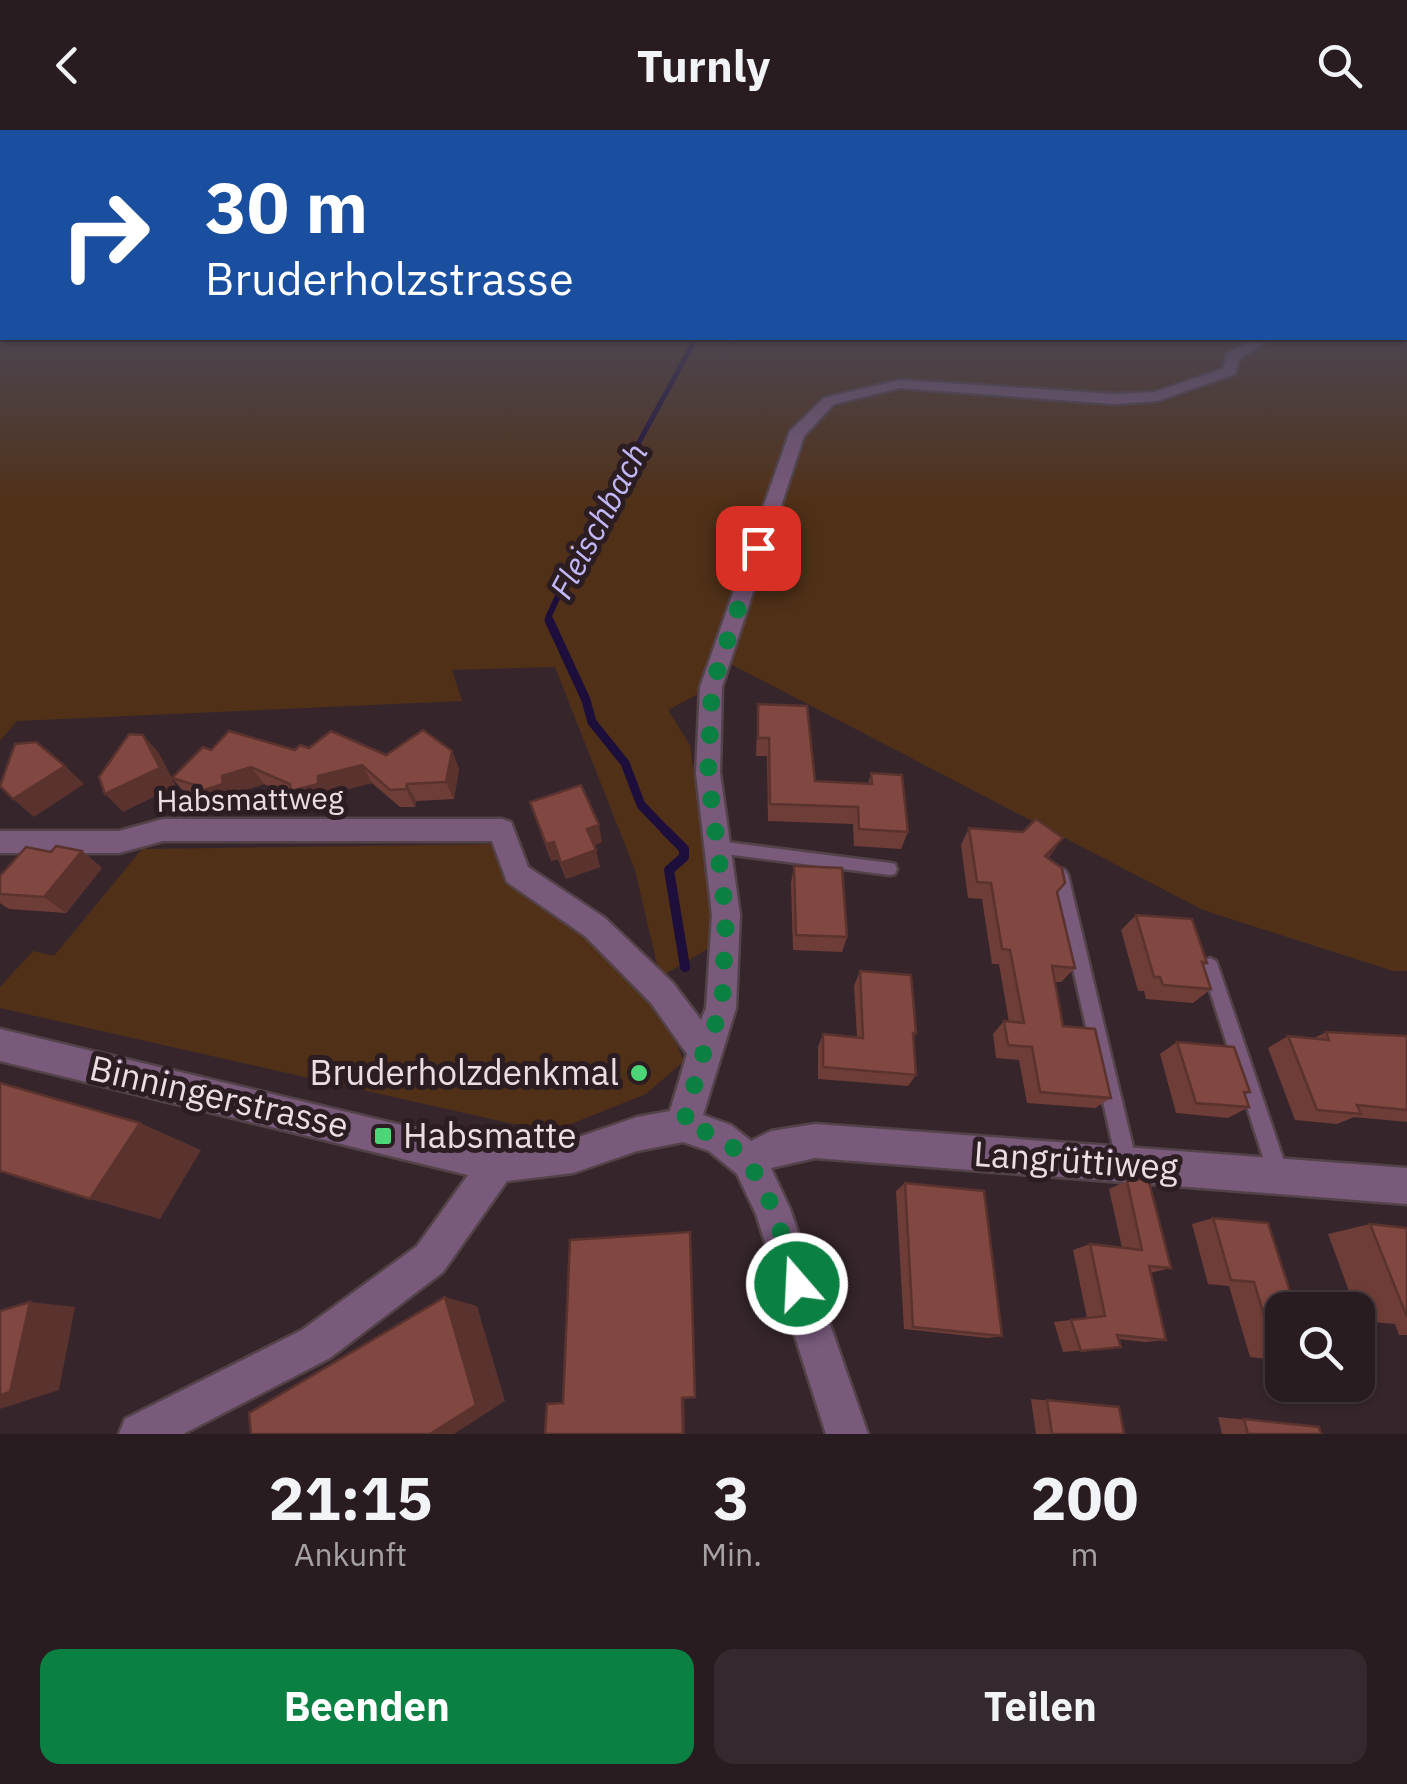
<!DOCTYPE html>
<html lang="de">
<head>
<meta charset="utf-8">
<style>
  body { margin:0; font-family:"IBM Plex Sans",sans-serif; background:#34292e; color:#f1f3f6; height:100vh; display:flex; flex-direction:column; font-size:38px; white-space:nowrap }
  * { box-sizing:border-box; margin:0 }
  p { font-size:32px; color:#a5a1a5 }
  .icon { flex:none; width:55px; height:55px; fill:none; stroke:currentColor; stroke-width:2; stroke-linecap:round; stroke-linejoin:round }
  .map { position:relative; height:1304px; overflow:hidden }
  .sheet { display:flex; flex-direction:column; background:#281c21; flex:1 }
  .sheet>* { flex:none }
  .top-card { position:absolute; left:0px; top:0px; width:1408px; height:210px; box-shadow:0 2px 8px #0004,0 0 0 2px #443a3f; background:#1a4fa0; color:#fff; overflow:hidden }
  .buttons { position:absolute; left:1265px; top:1162px; display:grid; gap:20px }
  .buttons a { display:grid; place-items:center; width:110px; height:110px; border-radius:20px; background:#281c21; box-shadow:0 2px 8px #0004,0 0 0 2px #443a3f; font-size:50px }
  .pin { position:absolute; display:grid; place-items:center; width:85px; height:85px; color:#fff; margin:-42px; border-radius:20px; box-shadow:0 5px 15px #0006 }
  .me { position:absolute; width:110px; margin:-55px; rotate:341deg; stroke-linejoin:round; filter:drop-shadow(0 0 8px #0008) }
  .turn { display:flex; align-items:center; gap:35px; height:210px; padding:0 40px; font-size:45px }
  .turn .icon { width:130px; height:130px; stroke-width:2.5 }
  .turn b { display:block; font-size:70px; line-height:85px }
  .eta { display:flex; justify-content:space-evenly; align-items:center; height:170px; text-align:center }
  .eta b { font-size:60px; font-weight:700; line-height:70px }
  .primary-button { display:flex; gap:20px; margin-top:auto; padding:20px 40px }
  .primary-button a { flex:1; height:115px; border-radius:20px; background:#0b8043; color:#fff; font-size:40px; font-weight:700; line-height:115px; text-align:center }
  .primary-button a+a { background:#34292e; color:#f1f3f6 }
  header { display:flex; justify-content:space-between; align-items:center; height:130px; padding:0 40px; background:#281c21; font-size:45px; font-weight:700 }
  .map>svg:first-child { display:block }
</style>
</head>
<body>
<header><svg class="icon" aria-label="back" viewBox="0 0 24 24"><path d="M15 5l-7 7 7 7"/></svg>Turnly<svg class="icon" aria-label="search" viewBox="0 0 24 24"><circle cx="10" cy="10" r="6"/><path d="M15 15l6 6"/></svg></header>
<div class="map">
<svg width="1407" height="1304" viewBox="0 0 1407 1304">
  <rect width="100%" height="100%" fill="#36262c"/>
  <g fill="#503118">
    <polygon points="0,190 2,208 733,208 714,237 736,208 1405,208 1407,190 1407,841 1393,841 1203,780 721,529 711,557 668,580 690,615 716,814 660,847 635,740 555,537 452,540 462,571 17,591 0,611"/>
    <polygon points="500,714 658,871 684,931 646,964 566,996 513,994 0,878 0,857 33,821 54,826 142,719"/>
  </g>
  <g fill="none" stroke-linecap="round" stroke-linejoin="round">
    <polyline stroke="#1d0e3b" stroke-width="5" points="632,325 696,208"/>
    <polyline stroke="#1d0e3b" stroke-width="6" points="550,492 548,488 578,422 633,322"/>
    <polyline stroke="#1d0e3b" stroke-width="9" points="549,490 586,570 592,592 625,633 641,675 669,704"/>
    <polyline stroke="#1d0e3b" stroke-width="10" points="666,701 684,719 684,727 669,740 685,837"/>
    <defs>
      <g id="service">
        <polygon points="718,711 890,733 895,734 897,739 895,744 890,745 718,723 713,721 711,717 713,713"/>
        <polygon points="1060,738 1065,740 1068,745 1137,1034 1134,1041 1127,1044 1120,1041 1117,1034 1052,745 1055,740"/>
        <polygon points="1210,828 1216,831 1218,836 1289,1046 1286,1053 1279,1056 1272,1053 1269,1046 1202,836 1204,831"/>
      </g>
      <polygon id="minor" points="1256,208 1272,208 1239,229 1235,244 1157,271 1115,274 900,258 834,274 804,306 722,557 720,643 740,785 736,878 703,985 731,995 751,1011 771,1001 815,994 1407,1038 1407,1074 815,1028 771,1038 790,1079 868,1304 826,1304 756,1084 737,1044 709,1021 683,1012 637,1021 573,1043 507,1051 443,1142 330,1228 183,1304 119,1304 125,1289 302,1200 417,1116 468,1045 0,931 0,899 497,1018 573,1009 637,987 670,981 687,924 651,873 585,806 507,752 492,711 163,711 119,723 0,723 0,701 119,701 163,689 502,689 511,692 528,737 605,788 673,853 701,890 706,878 712,785 696,643 700,557 790,301 824,268 900,250 1115,264 1155,262 1223,239 1227,224"/>
    </defs>
    <use href="#service" stroke="#534349" stroke-width="5"/>
    <use href="#minor" stroke="#534349" stroke-width="5"/>
    <use href="#service" fill="#795a7b" fill-rule="evenodd"/>
    <use href="#minor" fill="#795a7b" fill-rule="evenodd"/>
  </g>
  <g fill="#6f3d38">
    <polygon points="758,574 815,651 868,654 871,643 908,702 901,719 854,716 853,694 768,691 767,626 756,626"/>
    <polygon points="309,618 386,625 452,621 459,639 454,669 416,671 415,677 400,677 372,653 329,664 329,672 303,679 296,668 264,654 236,663 237,671 210,680 202,670 188,666 172,648 211,620 295,620"/>
    <polygon points="530,672 602,712 594,715 600,737 566,749 558,729 551,731"/>
    <polygon points="969,698 1051,725 1048,728 1065,753 1057,764 1075,838 1061,852 1055,852 1063,896 1111,968 1095,978 1027,973 1019,930 996,928 993,904 1004,891 1009,892 999,834 992,834 982,769 968,768 961,715"/>
    <polygon points="82,721 102,738 66,783 9,779 0,773 0,746 51,722"/>
    <polygon points="794,736 847,807 842,822 793,820 791,753"/>
    <polygon points="1136,785 1207,833 1204,836 1211,859 1193,873 1146,869 1144,861 1138,861 1121,800"/>
    <polygon points="860,841 916,903 913,908 916,945 908,956 818,949 818,917 823,904 857,907 854,856"/>
    <polygon points="1326,902 1407,906 1407,992 1354,987 1337,994 1295,990 1268,918 1288,906 1314,908"/>
    <polygon points="1177,912 1250,962 1245,965 1249,977 1228,988 1176,983 1160,924"/>
    <polygon points="1127,1051 1171,1138 1150,1143 1166,1210 1145,1212 1118,1209 1121,1217 1063,1222 1054,1192 1087,1188 1073,1120 1090,1114 1122,1118 1109,1059"/>
    <polygon points="905,1053 1002,1206 988,1208 904,1199 896,1061"/>
    <polygon points="1213,1088 1282,1180 1282,1231 1250,1227 1229,1156 1208,1154 1192,1094"/>
    <polygon points="1370,1094 1407,1098 1407,1205 1399,1205 1395,1194 1360,1191 1358,1180 1356,1180 1328,1104"/>
    <polygon points="1031,1269 1119,1277 1124,1304 1036,1304"/>
    <polygon points="1218,1287 1319,1297 1321,1304 1222,1304"/>
  </g>
  <g fill="#5a322e">
    <polygon points="143,605 159,623 176,656 123,682 105,664"/>
    <polygon points="452,621 459,639 454,669 446,652"/>
    <polygon points="362,635 372,653 329,664 329,672 303,679 291,661 318,646"/>
    <polygon points="65,636 84,654 34,687 13,669"/>
    <polygon points="251,637 264,654 236,663 237,671 210,680 195,663 222,646"/>
    <polygon points="407,654 416,671 415,677 406,659"/>
    <polygon points="599,695 602,712 591,717 587,699"/>
    <polygon points="1063,708 1051,725 1034,742 1045,726"/>
    <polygon points="554,712 558,729 551,731 546,714"/>
    <polygon points="596,720 600,737 566,749 561,733"/>
    <polygon points="82,721 102,738 66,783 44,767"/>
    <polygon points="140,993 201,1020 160,1089 90,1069"/>
    <polygon points="445,1167 477,1176 505,1271 454,1304 430,1304"/>
    <polygon points="30,1172 75,1177 59,1260 0,1279 0,1265"/>
    <polygon points="684,1266 685,1304 683,1304 682,1268"/>
  </g>
  <g fill="#814741" stroke="#5a322e" stroke-width="2.5">
    <polygon points="758,574 807,576 815,651 872,654 871,643 902,645 908,702 859,699 858,677 770,674 769,608 758,608"/>
    <polygon points="423,600 452,621 446,652 407,654 406,659 390,660 362,635 318,646 318,654 291,661 290,654 251,637 222,646 223,654 195,663 195,655 172,648 203,617 211,620 229,601 295,620 300,615 309,618 331,601 386,625"/>
    <polygon points="129,604 143,605 160,638 105,664 99,647"/>
    <polygon points="36,612 65,636 13,669 0,656 15,614"/>
    <polygon points="581,655 599,695 587,699 596,720 561,733 554,712 546,714 530,672"/>
    <polygon points="1036,689 1063,708 1045,726 1062,738 1065,753 1057,762 1075,838 1052,836 1063,896 1095,899 1111,968 1040,962 1032,917 1008,915 1004,891 1024,893 1010,820 1002,819 991,753 977,752 969,698 1023,702"/>
    <polygon points="56,716 82,721 44,767 0,764 0,746 26,717 51,722"/>
    <polygon points="794,736 842,738 847,807 796,805"/>
    <polygon points="1136,785 1192,789 1207,833 1202,832 1211,859 1163,855 1160,847 1154,847"/>
    <polygon points="860,841 911,845 916,903 913,903 916,945 823,937 823,904 863,908"/>
    <polygon points="1326,902 1407,906 1407,980 1357,975 1361,984 1317,980 1288,906 1329,910"/>
    <polygon points="1177,912 1234,917 1250,962 1244,962 1249,977 1196,973"/>
    <polygon points="0,953 140,993 90,1069 0,1041"/>
    <polygon points="1148,1048 1171,1138 1149,1136 1166,1210 1117,1205 1121,1217 1081,1221 1071,1190 1105,1186 1090,1114 1142,1120 1127,1051"/>
    <polygon points="905,1053 984,1061 1002,1206 913,1197"/>
    <polygon points="1213,1088 1268,1093 1296,1180 1282,1180 1282,1227 1276,1226 1254,1152 1231,1150"/>
    <polygon points="1370,1094 1407,1098 1407,1187"/>
    <polygon points="690,1102 695,1267 682,1268 683,1304 545,1304 547,1274 563,1273 570,1110"/>
    <polygon points="445,1167 476,1275 430,1304 251,1304 249,1283"/>
    <polygon points="30,1172 10,1262 0,1265 0,1181"/>
    <polygon points="1047,1270 1119,1277 1124,1304 1052,1304"/>
    <polygon points="1244,1289 1319,1297 1321,1304 1248,1304"/>
  </g>
  <linearGradient id="sky" x2="0" y2="1"><stop stop-color="#1e1518"/><stop offset="0.51" stop-color="#4c4756"/><stop offset="1" stop-color="#4c4756" stop-opacity="0"/></linearGradient>
  <rect width="1407" height="373" fill="url(#sky)"/>
  <g fill="none" stroke-linecap="round" stroke-linejoin="round">
    <path stroke="#0b8043" stroke-width="18" stroke-dasharray="0 32.4" d="M758,418L712,557L708,643L726,785L722,878L704,921L683,995C695,999 710,1002 721,1009C769,1038 780,1104 797,1154"/>
  </g>
  <g fill="#4cd677" stroke="#2c1d23" stroke-width="4">
    <circle cx="639" cy="943" r="10"/>
    <rect x="373" y="996" width="20" height="20" rx="5"/>
  </g>
  <g text-anchor="middle" stroke-width="10" stroke-linejoin="round" paint-order="stroke">
    <g font-size="30" fill="#eadee2" stroke="#2c1d23">
      <text transform="translate(250 670) rotate(-1)" y="10">Habsmattweg</text>
    </g>
    <g font-size="32" font-style="italic" fill="#c3b8f7" stroke="#2c1d23">
      <text transform="translate(599 391) rotate(-62)" y="11">Fleischbach</text>
    </g>
    <g font-size="35" fill="#eadee2" stroke="#2c1d23" text-anchor="end">
      <text x="619" y="955">Bruderholzdenkmal</text>
      <text x="403" y="1018" text-anchor="start">Habsmatte</text>
    </g>
    <g font-size="35" fill="#eadee2" stroke="#2c1d23">
      <text transform="translate(219 967) rotate(13)" y="12">Binningerstrasse</text>
      <text transform="translate(1076 1031) rotate(4)" y="12">Langrüttiweg</text>
    </g>
  </g>
</svg>
<div class="buttons">
<a><svg class="icon" aria-label="search" viewBox="0 0 24 24"><circle cx="10" cy="10" r="6"/><path d="M15 15l6 6"/></svg></a>
</div>
<div class="pin" style="left:758px;top:418px;background:#d93025"><svg class="icon" aria-label="arrive" viewBox="0 0 24 24"><path d="M6 21V4h12l-3 4 3 4H6"/></svg></div>
<svg class="me" style="left:797px;top:1154px" viewBox="-20 -20 40 40"><circle r="17" fill="#0b8043" stroke="#fff" stroke-width="3"/><path d="M0-11L8 9 0 5-8 9z" fill="#fff"/></svg>
<div class="top-card">
<div class="turn"><svg class="icon" aria-label="right" viewBox="0 0 24 24"><path d="M7 20v-9h11M14 6l5 5-5 5"/></svg><div><b>30 m</b>Bruderholzstrasse</div></div>
</div>
</div>
<section class="sheet">
<div class="eta">
<div><b>21:15</b><p>Ankunft</p></div>
<div><b>3</b><p>Min.</p></div>
<div><b>200</b><p>m</p></div>
</div>
<div class="primary-button"><a>Beenden</a><a>Teilen</a></div>
</section>
</body>
</html>
